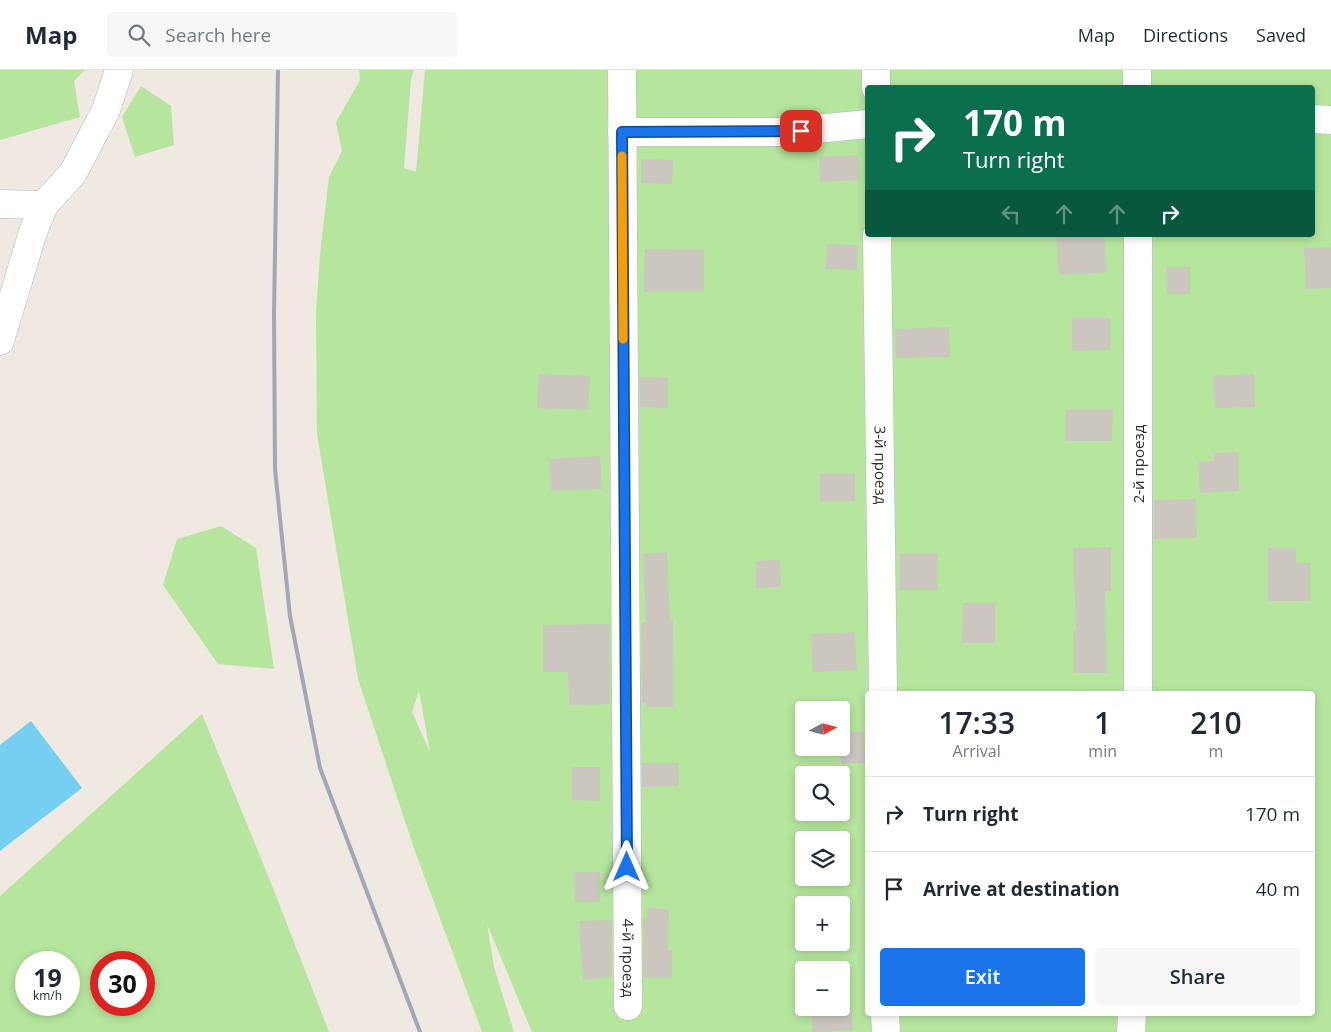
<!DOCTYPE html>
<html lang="en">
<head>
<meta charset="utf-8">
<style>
  body { margin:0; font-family:"Open Sans",sans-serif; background:#f6f6f7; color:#1f2937; height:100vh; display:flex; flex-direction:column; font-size:19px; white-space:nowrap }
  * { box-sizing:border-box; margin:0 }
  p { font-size:16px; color:#747a83 }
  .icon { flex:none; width:28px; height:28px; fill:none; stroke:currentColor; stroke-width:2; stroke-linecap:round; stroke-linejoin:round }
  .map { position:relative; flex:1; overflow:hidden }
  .sheet { position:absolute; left:865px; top:621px; width:450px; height:325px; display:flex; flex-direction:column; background:#fff; border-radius:5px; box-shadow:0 2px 8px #0003 }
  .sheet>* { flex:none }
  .hud { position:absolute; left:865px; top:15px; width:450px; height:152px; border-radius:5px; box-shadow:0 2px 8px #0003; background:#0b6e4f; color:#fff; overflow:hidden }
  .needle { width:32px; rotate:83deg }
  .fabs { position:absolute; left:795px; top:631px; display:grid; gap:10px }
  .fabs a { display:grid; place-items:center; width:55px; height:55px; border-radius:5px; background:#fff; box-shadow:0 2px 8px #0003; font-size:25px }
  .speed { position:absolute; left:15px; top:881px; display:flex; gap:10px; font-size:25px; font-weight:700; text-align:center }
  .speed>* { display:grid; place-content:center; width:65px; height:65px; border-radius:50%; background:#fff; box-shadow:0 2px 8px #0003; line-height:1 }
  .speed small { font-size:12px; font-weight:400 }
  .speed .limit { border:8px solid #d22; background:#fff; color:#111 }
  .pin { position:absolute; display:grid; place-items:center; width:42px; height:42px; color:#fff; margin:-21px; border-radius:10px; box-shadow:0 2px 8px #0006 }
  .me { position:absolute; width:55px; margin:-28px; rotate:0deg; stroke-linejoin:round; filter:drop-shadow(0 0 4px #0008) }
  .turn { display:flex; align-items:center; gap:18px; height:105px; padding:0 15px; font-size:22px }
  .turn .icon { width:65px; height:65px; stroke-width:2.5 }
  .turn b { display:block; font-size:35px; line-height:42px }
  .lanes { display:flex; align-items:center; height:48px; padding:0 15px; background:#0003; justify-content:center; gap:25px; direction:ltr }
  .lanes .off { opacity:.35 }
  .eta { display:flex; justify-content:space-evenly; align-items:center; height:85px; text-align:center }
  .eta b { font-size:30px; font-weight:600; line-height:35px }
  .cta { display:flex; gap:10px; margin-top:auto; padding:10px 15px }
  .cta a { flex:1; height:58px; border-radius:5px; background:#1a73e8; color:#fff; font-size:20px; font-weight:600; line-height:58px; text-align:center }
  .cta a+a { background:#f6f6f7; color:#1f2937 }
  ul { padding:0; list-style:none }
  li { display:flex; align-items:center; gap:15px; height:75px; padding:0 15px; border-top:1px solid #e0e1e3 }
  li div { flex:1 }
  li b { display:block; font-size:19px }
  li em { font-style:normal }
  header { display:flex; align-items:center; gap:30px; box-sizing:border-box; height:70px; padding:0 25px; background:#fff; border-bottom:1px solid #e0e1e3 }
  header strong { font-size:24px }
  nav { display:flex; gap:28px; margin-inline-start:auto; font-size:18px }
  .search { width:350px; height:45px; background:#f6f6f7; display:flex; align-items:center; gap:12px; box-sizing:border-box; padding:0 18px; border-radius:5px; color:#747a83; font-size:19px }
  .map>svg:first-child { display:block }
</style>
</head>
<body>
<header>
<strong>Map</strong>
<div class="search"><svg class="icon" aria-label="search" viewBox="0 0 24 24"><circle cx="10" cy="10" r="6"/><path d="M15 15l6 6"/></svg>Search here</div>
<nav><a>Map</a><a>Directions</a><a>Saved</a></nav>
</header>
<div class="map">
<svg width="1331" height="962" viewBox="0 0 1331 962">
  <rect width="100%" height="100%" fill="#efe9e1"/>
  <g fill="#b6e59e" fill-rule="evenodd">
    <polygon points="0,0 85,0 74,11 80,47 0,70"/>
    <path d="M359,0H414L411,9L404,98L416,102L425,0H1331V962H532L487,854L494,897L514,962H482L415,781L358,609L317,364L316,242L320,184L329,107L342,81L336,52L360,10ZM868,18H1312V165H868ZM419,621L430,682L412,642ZM868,624H1312V944H868ZM804,640H841V678H804ZM804,705H841V742H804ZM804,770H841V808H804ZM804,835H841V872H804ZM804,900H841V938H804Z"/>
    <polygon points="141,16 171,36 174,75 135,87 122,47"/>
    <polygon points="221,456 256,478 274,599 218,594 163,515 177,469"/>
    <path d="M202,644L271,813L329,962H0V826ZM69,892V935H26V892ZM101,892H144V935H101Z"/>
  </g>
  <polygon fill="#75cff0" points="31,651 82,718 0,781 0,675"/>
  <g fill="#cbc7bf">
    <polygon points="858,85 860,110 820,112 819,87"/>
    <polygon points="641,89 673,90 672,114 641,113"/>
    <polygon points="1056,165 1104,165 1107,202 1059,205"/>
    <polygon points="827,174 858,175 857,200 826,199"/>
    <polygon points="1331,177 1331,218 1306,219 1304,178"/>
    <polygon points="645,179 704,180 704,222 644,222"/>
    <polygon points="1166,197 1190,197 1190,224 1167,224"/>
    <polygon points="1072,248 1110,248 1110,280 1072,281"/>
    <polygon points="949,257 950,287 896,288 895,259"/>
    <polygon points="539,304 590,306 588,340 537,338"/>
    <polygon points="1254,304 1255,337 1215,338 1213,306"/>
    <polygon points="640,307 668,308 668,338 640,337"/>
    <polygon points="1066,340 1113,340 1112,371 1066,371"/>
    <polygon points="1238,382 1239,421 1200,423 1198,392 1214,391 1214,383"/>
    <polygon points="600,386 602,419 551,421 549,389"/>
    <rect x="820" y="404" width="35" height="27"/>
    <polygon points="1196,429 1197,468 1154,469 1154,430"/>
    <polygon points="1111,477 1111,521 1105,521 1107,603 1074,603 1073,560 1076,560 1073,478"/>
    <polygon points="1268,478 1296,478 1296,493 1310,493 1310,531 1268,531"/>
    <polygon points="667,482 670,551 673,550 674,637 646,637 646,633 642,633 641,554 646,552 643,484"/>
    <rect x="900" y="484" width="38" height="36"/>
    <polygon points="780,490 781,517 756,518 756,491"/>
    <polygon points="963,533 995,533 995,573 962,573"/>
    <polygon points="610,554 610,634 569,635 568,602 543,602 543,555"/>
    <polygon points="855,562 857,600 813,602 811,564"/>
    <polygon points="864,662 865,693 841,694 841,663"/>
    <polygon points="642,693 678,693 679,716 642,717"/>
    <polygon points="572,697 600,697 600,731 572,730"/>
    <polygon points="574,802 600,802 600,832 575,832"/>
    <polygon points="647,838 669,839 668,880 672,880 672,908 645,908 643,905 643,849 647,849"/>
    <polygon points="612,850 612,907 583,910 579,851"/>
    <polygon points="811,938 851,938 853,960 813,962"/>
  </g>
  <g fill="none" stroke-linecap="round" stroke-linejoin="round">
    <defs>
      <g id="minor">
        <path id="s1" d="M622,0L628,936"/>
        <polyline points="876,0 876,18"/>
        <polyline points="1137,0 1137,18"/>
        <polyline points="1312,49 1331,50"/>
        <polyline points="622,62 785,62 868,54"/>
        <polyline points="0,134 44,135"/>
        <path id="s2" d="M877,165L883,624"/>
        <polyline points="0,271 33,162 44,135 73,103 106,40 119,0"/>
        <polyline points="1138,624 1138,165"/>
        <polyline points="885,944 886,962"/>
        <polyline points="1131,962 1132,944"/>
      </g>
    </defs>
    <use href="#minor" stroke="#b4b7c1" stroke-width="29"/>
    <use href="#minor" stroke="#fff" stroke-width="28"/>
    <polyline stroke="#a3a6b8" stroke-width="4" points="278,0 274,244 275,399 290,546 320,698 420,962"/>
  </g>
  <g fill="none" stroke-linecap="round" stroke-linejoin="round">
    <defs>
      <polyline id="route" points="627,797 622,62 801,61"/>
    </defs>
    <use href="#route" stroke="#114b97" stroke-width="12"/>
    <use href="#route" stroke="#1a73e8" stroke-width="9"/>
    <polyline stroke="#f59e0b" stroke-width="9" points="622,86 623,269"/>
  </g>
  <g text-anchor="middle" stroke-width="4.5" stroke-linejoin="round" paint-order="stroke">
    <g font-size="15" fill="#2e2e2e" stroke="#fff">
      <text dy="5" stroke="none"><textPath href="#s2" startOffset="230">3-й проезд</textPath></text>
      <text transform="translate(1139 394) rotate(-90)" y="5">2-й проезд</text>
      <text dy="5" stroke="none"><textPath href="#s1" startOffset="888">4-й проезд</textPath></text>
    </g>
  </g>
</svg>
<div class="fabs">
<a><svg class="needle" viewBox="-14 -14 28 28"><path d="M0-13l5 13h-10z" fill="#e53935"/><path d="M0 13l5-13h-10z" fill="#747a83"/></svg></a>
<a><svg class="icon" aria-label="search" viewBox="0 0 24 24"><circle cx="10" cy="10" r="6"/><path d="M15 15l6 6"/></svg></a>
<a><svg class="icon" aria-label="layers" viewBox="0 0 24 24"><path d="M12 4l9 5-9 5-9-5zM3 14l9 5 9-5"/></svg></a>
<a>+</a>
<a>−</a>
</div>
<div class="speed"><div>19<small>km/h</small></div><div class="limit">30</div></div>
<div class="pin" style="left:801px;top:61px;background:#d93025"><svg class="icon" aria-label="arrive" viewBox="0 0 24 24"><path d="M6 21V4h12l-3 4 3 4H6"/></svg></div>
<svg class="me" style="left:627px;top:797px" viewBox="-20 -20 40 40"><path d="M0-17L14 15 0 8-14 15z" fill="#1a73e8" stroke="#fff" stroke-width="4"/></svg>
<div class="hud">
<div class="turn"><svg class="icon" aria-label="right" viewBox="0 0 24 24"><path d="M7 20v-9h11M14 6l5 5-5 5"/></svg><div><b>170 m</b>Turn right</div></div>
<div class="lanes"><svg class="icon off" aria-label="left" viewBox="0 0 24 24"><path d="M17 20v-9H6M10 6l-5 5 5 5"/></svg><svg class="icon off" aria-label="ahead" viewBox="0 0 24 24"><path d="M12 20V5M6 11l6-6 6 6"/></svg><svg class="icon off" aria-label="ahead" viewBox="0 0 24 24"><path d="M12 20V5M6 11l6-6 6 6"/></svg><svg class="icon" aria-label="right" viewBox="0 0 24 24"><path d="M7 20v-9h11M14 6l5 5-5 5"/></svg></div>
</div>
<section class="sheet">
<div class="eta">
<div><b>17:33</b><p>Arrival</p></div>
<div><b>1</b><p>min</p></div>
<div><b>210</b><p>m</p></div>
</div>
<ul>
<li><svg class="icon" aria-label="right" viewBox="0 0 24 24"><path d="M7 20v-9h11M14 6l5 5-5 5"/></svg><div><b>Turn right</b></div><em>170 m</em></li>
<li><svg class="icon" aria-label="arrive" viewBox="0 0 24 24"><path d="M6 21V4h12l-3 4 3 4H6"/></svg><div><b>Arrive at destination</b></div><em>40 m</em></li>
</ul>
<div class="cta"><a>Exit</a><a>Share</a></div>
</section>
</div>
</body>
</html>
